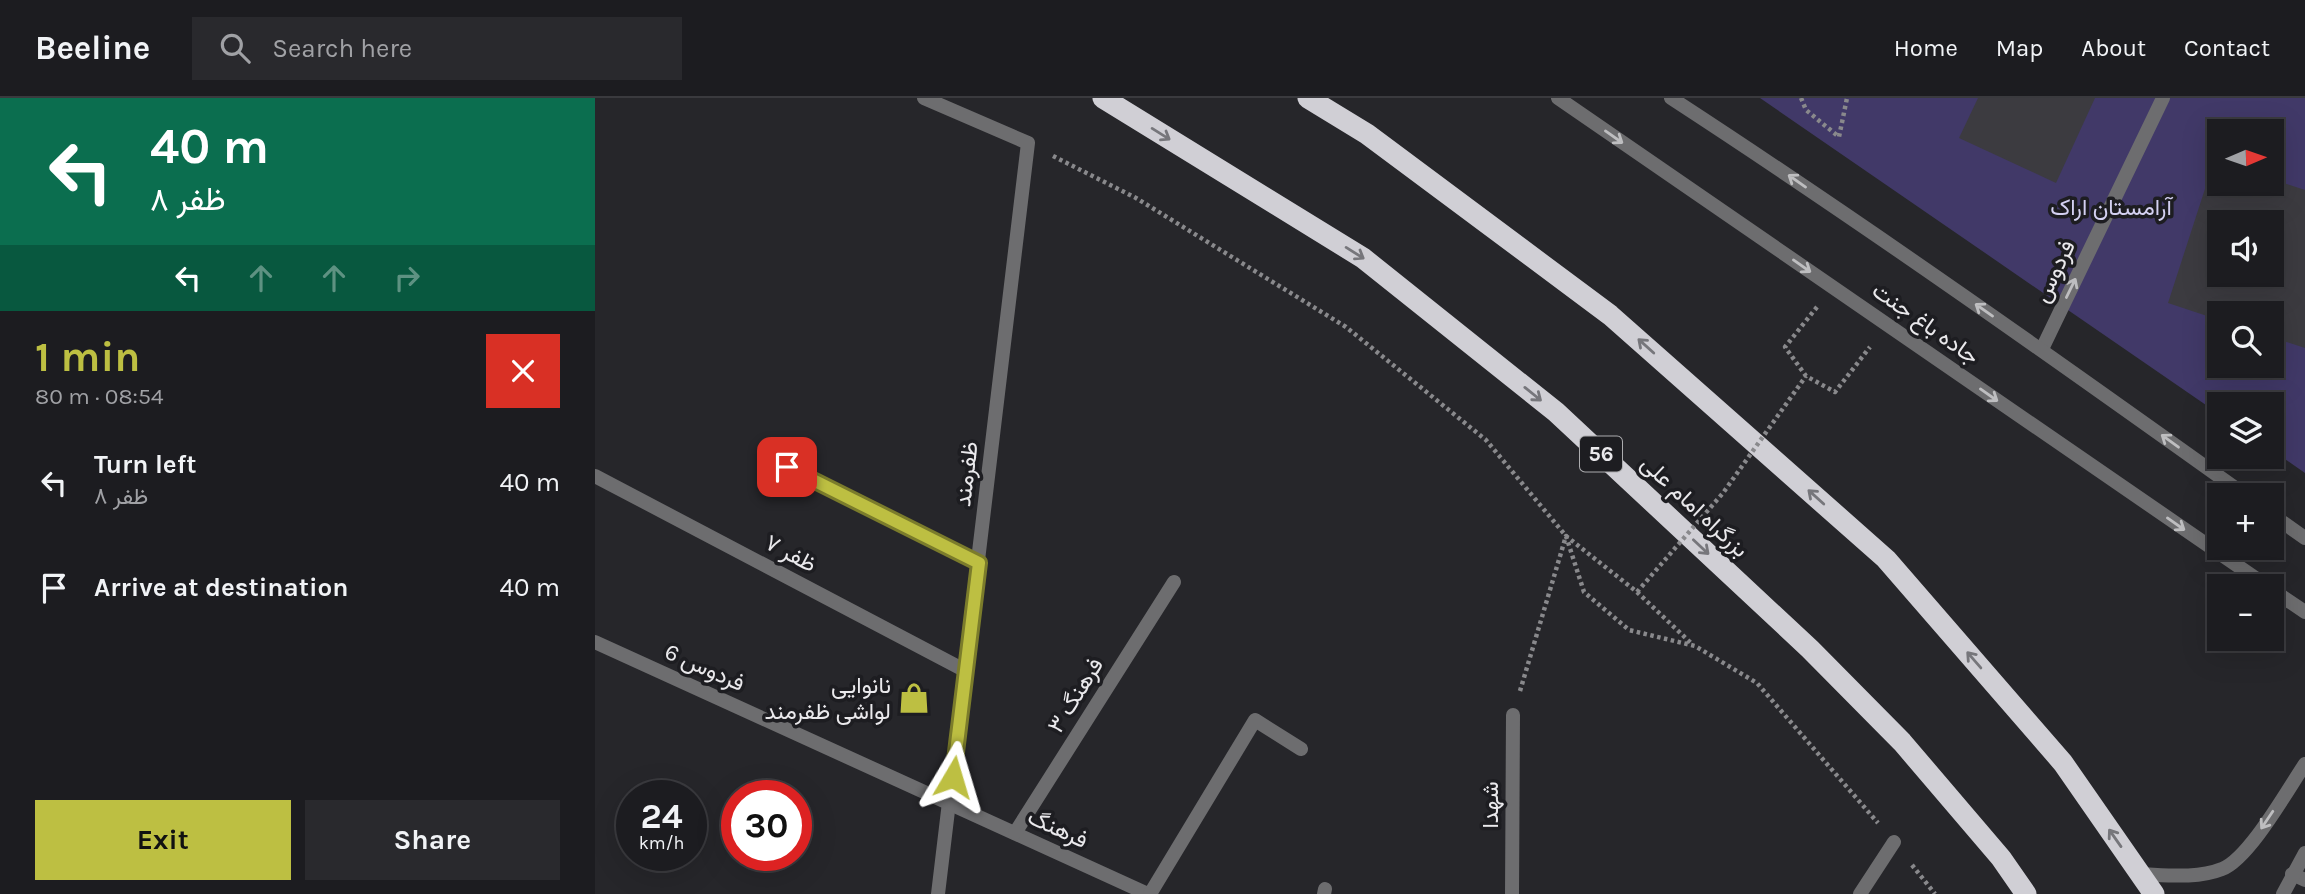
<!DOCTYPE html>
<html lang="en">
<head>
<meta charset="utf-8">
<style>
  body { margin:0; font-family:Karla,Vazirmatn,sans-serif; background:#29292d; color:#f1f3f6; height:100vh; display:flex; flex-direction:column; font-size:26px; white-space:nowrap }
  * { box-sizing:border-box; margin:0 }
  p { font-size:23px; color:#a0a1a5 }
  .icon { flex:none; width:38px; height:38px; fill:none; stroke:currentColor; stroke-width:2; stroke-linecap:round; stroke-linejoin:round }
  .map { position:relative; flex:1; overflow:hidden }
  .side { display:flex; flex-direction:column; background:#1c1c20; width:595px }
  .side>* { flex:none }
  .hud { background:#0b6e4f; color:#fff; overflow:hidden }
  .needle { width:46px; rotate:88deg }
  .controls { position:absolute; left:1612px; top:21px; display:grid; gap:14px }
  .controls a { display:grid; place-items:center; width:77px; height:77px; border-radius:0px; background:#1c1c20; box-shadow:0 7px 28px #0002,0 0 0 2px #3a3a3e; font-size:35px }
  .speed { position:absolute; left:21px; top:682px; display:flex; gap:14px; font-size:35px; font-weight:700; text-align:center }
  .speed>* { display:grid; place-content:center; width:91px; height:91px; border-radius:50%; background:#1c1c20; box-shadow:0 7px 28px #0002,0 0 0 2px #3a3a3e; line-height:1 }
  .speed small { font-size:18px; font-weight:400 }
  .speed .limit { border:10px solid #d22; background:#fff; color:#111 }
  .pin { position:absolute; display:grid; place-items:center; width:60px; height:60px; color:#fff; margin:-30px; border-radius:14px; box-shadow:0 4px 10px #0006 }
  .me { position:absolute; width:77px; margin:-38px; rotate:7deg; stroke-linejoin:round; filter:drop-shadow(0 0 5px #0008) }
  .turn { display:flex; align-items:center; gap:24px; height:147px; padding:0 35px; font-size:32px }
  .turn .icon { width:91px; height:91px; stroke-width:2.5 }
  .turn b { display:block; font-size:49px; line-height:60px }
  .lanes { display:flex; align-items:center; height:66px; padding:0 35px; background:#0003; justify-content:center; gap:35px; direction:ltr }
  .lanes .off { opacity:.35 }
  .round { display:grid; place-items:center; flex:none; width:74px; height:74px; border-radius:0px; background:#29292d }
  .head { display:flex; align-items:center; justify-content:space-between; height:119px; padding:0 35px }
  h1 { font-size:42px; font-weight:700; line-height:52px; color:#bdbf42 }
  .cta { display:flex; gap:14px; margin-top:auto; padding:14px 35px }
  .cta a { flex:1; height:80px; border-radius:0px; background:#bdbf42; color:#111; font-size:28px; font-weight:700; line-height:80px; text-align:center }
  .cta a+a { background:#29292d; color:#f1f3f6 }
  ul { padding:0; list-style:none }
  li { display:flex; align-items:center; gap:21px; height:105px; padding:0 35px }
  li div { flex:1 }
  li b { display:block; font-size:26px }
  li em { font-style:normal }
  header { display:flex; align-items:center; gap:42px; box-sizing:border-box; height:98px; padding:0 35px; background:#1c1c20; border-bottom:2px solid #3a3a3e }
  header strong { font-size:33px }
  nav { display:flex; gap:38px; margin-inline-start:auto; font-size:24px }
  .search { width:490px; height:63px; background:#29292d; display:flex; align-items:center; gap:18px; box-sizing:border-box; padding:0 24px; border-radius:0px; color:#a0a1a5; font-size:26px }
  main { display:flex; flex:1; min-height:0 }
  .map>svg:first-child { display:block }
</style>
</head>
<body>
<header>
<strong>Beeline</strong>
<div class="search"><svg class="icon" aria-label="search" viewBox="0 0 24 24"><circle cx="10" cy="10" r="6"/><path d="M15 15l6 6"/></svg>Search here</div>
<nav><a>Home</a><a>Map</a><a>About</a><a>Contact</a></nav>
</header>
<main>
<section class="side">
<div class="hud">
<div class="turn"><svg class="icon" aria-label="left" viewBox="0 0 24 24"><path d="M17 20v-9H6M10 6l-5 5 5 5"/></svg><div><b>40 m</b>ظفر ۸</div></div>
<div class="lanes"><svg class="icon" aria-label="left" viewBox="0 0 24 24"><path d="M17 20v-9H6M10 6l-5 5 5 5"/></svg><svg class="icon off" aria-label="ahead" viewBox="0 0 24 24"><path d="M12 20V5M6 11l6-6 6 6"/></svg><svg class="icon off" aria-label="ahead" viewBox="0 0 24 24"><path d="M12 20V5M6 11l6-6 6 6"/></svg><svg class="icon off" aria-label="right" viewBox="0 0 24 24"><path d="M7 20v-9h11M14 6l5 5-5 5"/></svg></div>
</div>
<div class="head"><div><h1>1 min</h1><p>80 m · 08:54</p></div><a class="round" style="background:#d93025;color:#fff"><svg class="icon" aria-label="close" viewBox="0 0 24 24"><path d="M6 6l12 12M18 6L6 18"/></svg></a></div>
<ul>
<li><svg class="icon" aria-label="left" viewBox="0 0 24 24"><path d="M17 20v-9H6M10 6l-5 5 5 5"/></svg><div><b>Turn left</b><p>ظفر ۸</p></div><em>40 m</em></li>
<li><svg class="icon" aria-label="arrive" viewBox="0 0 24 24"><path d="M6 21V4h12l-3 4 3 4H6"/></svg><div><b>Arrive at destination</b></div><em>40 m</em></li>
</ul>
<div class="cta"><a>Exit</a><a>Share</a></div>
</section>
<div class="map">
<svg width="1710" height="796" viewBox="0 0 1710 796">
  <rect width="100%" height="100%" fill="#26262a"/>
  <path fill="#413968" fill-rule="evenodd" d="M1165,0H1710V375L1677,352L1676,306H1624V316ZM1624,33H1676V86H1624ZM1624,124H1676V177H1624ZM1624,215H1676V268H1624Z"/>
  <g fill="#3c3b40" fill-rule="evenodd">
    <polygon points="1383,0 1500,0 1461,85 1364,40"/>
    <path d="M1619,63L1624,64V86H1676V81L1710,92V250L1676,239V215H1624V222L1573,205ZM1624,124H1676V177H1624Z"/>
  </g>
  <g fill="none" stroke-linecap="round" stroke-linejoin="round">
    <g stroke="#89898c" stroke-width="4.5" stroke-dasharray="3.5 3.5" stroke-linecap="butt">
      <polyline points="1206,0 1211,12 1244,39 1252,0"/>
      <polyline points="458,58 541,100 751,229 891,342 971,438 989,494 1034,532 1100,548 1162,585 1283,725"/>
      <polyline points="1222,209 1190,249 1211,278 1240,294 1275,249"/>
      <polyline points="925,593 971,438 1042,494 1097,546"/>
      <polyline points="1317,767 1340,796"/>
    </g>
    <g stroke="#6d6d6f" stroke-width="14">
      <polyline points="1447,251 1568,0"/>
      <polyline points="1697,776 1710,782"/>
    </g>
    <g stroke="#6d6d6f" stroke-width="14">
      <polyline points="329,0 433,45 343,796"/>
      <polyline points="963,0 1672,488"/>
      <path d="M1076,0C1271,127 1461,262 1650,397"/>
      <polyline points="193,369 384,465"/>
      <polyline points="0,378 371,573"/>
      <polyline points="1676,416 1710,440"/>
      <polyline points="1676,491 1710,514"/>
      <polyline points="0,544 553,796"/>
      <polyline points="420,735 579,484"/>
      <path d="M1545,776C1571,777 1602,781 1627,771C1654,761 1693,691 1710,666"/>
      <polyline points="555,796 660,622 706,651"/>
      <polyline points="729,796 730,791"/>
      <polyline points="917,796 918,617"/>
      <polyline points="1265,796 1299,744"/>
      <polyline points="1688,796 1710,755"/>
    </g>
    <g stroke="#d0cfd5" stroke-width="21">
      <polyline points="508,0 768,160 961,314 1215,551 1307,644 1406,760 1431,796"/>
      <polyline points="713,0 772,36 1015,217 1291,461 1468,665 1559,796"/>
    </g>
    <polyline stroke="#89898c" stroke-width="4.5" stroke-dasharray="3.5 3.5" stroke-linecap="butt" points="1042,494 1128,395 1211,278"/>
  </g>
  <defs><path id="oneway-shaft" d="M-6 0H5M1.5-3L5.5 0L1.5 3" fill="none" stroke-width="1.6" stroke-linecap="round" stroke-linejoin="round" transform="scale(1.75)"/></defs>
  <g stroke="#76767b">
    <use href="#oneway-shaft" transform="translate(566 36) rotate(32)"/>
    <use href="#oneway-shaft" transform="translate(760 155) rotate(32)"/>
    <use href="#oneway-shaft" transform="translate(1051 248) rotate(-138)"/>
    <use href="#oneway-shaft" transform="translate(938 296) rotate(39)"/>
    <use href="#oneway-shaft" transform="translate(1221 399) rotate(-138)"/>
    <use href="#oneway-shaft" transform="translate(1106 449) rotate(43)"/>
    <use href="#oneway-shaft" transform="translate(1379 562) rotate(-131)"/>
    <use href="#oneway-shaft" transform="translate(1520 740) rotate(-125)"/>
  </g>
  <g stroke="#bebec0">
    <use href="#oneway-shaft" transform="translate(1019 39) rotate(35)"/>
    <use href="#oneway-shaft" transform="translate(1202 83) rotate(-145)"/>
    <use href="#oneway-shaft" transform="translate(1207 168) rotate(35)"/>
    <use href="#oneway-shaft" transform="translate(1476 190) rotate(-64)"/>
    <use href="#oneway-shaft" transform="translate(1389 212) rotate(-145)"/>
    <use href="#oneway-shaft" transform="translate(1394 297) rotate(35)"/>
    <use href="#oneway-shaft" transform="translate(1575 343) rotate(-144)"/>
    <use href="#oneway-shaft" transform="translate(1581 426) rotate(35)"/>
    <use href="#oneway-shaft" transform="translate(1672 722) rotate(124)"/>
  </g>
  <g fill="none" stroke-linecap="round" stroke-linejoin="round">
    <defs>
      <polyline id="route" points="192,369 384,465 358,679"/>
    </defs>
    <use href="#route" stroke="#7b7c2b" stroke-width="18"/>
    <use href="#route" stroke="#bdbf42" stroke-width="12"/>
  </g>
  <defs>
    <symbol id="shop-bare" viewBox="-9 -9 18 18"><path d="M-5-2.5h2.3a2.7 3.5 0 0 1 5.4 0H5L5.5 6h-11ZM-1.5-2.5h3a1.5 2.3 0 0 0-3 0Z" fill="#bdbf42" stroke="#1d1d21" stroke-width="2.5" paint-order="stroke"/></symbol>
  </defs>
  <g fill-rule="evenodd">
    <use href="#shop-bare" x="297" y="578" width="44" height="44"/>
  </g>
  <g text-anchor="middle" stroke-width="7" stroke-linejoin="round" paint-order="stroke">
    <rect fill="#1d1d21" stroke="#acacaf" stroke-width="2" x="985" y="338.5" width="42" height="35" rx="5"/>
    <g font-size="21" font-weight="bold" fill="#eae9ec">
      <text x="1006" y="363">56</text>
    </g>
    <g font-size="23" fill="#d4d1f2" stroke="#1d1d21">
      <text x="1516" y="117">آرامستان اراک</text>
    </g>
    <g font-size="23" fill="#eae9ec" stroke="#1d1d21">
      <text transform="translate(1459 173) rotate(-64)" y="8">فردوس</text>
      <text transform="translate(1331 225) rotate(35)" y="8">جاده باغ جنت</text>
      <text transform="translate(371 376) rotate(-83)" y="8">ظفرمند</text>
      <text transform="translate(1100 408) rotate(43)" y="8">بزرگراه امام علی</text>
      <text transform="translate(196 455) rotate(28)" y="8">ظفر ۷</text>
      <text transform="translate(110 569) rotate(24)" y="8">فردوس 6</text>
      <text transform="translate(480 597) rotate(-58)" y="8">فرهنگ ۳</text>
      <text transform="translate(895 707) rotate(-90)" y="8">شهدا</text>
      <text transform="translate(463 730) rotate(25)" y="8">فرهنگ</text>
    </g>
    <g font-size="23" fill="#eae9ec" stroke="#1d1d21" text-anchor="end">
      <text x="296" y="595">نانوایی<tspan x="296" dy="26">لواشی ظفرمند</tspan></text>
    </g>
  </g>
</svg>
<div class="controls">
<a><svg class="needle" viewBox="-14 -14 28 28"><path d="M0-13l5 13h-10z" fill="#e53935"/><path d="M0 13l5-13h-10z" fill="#a0a1a5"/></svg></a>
<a><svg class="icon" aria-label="sound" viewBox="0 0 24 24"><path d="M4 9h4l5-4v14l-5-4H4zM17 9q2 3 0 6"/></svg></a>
<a><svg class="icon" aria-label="search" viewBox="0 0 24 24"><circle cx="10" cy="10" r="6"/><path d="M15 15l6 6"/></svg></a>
<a><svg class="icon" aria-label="layers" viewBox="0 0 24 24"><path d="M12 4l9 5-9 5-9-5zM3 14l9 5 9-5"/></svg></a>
<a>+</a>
<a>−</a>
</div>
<div class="speed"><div>24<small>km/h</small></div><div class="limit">30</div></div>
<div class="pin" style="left:192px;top:369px;background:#d93025"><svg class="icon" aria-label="arrive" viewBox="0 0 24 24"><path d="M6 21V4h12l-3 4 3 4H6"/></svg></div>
<svg class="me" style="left:358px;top:679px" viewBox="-20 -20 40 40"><path d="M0-17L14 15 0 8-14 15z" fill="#bdbf42" stroke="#fff" stroke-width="4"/></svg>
</div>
</main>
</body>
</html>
